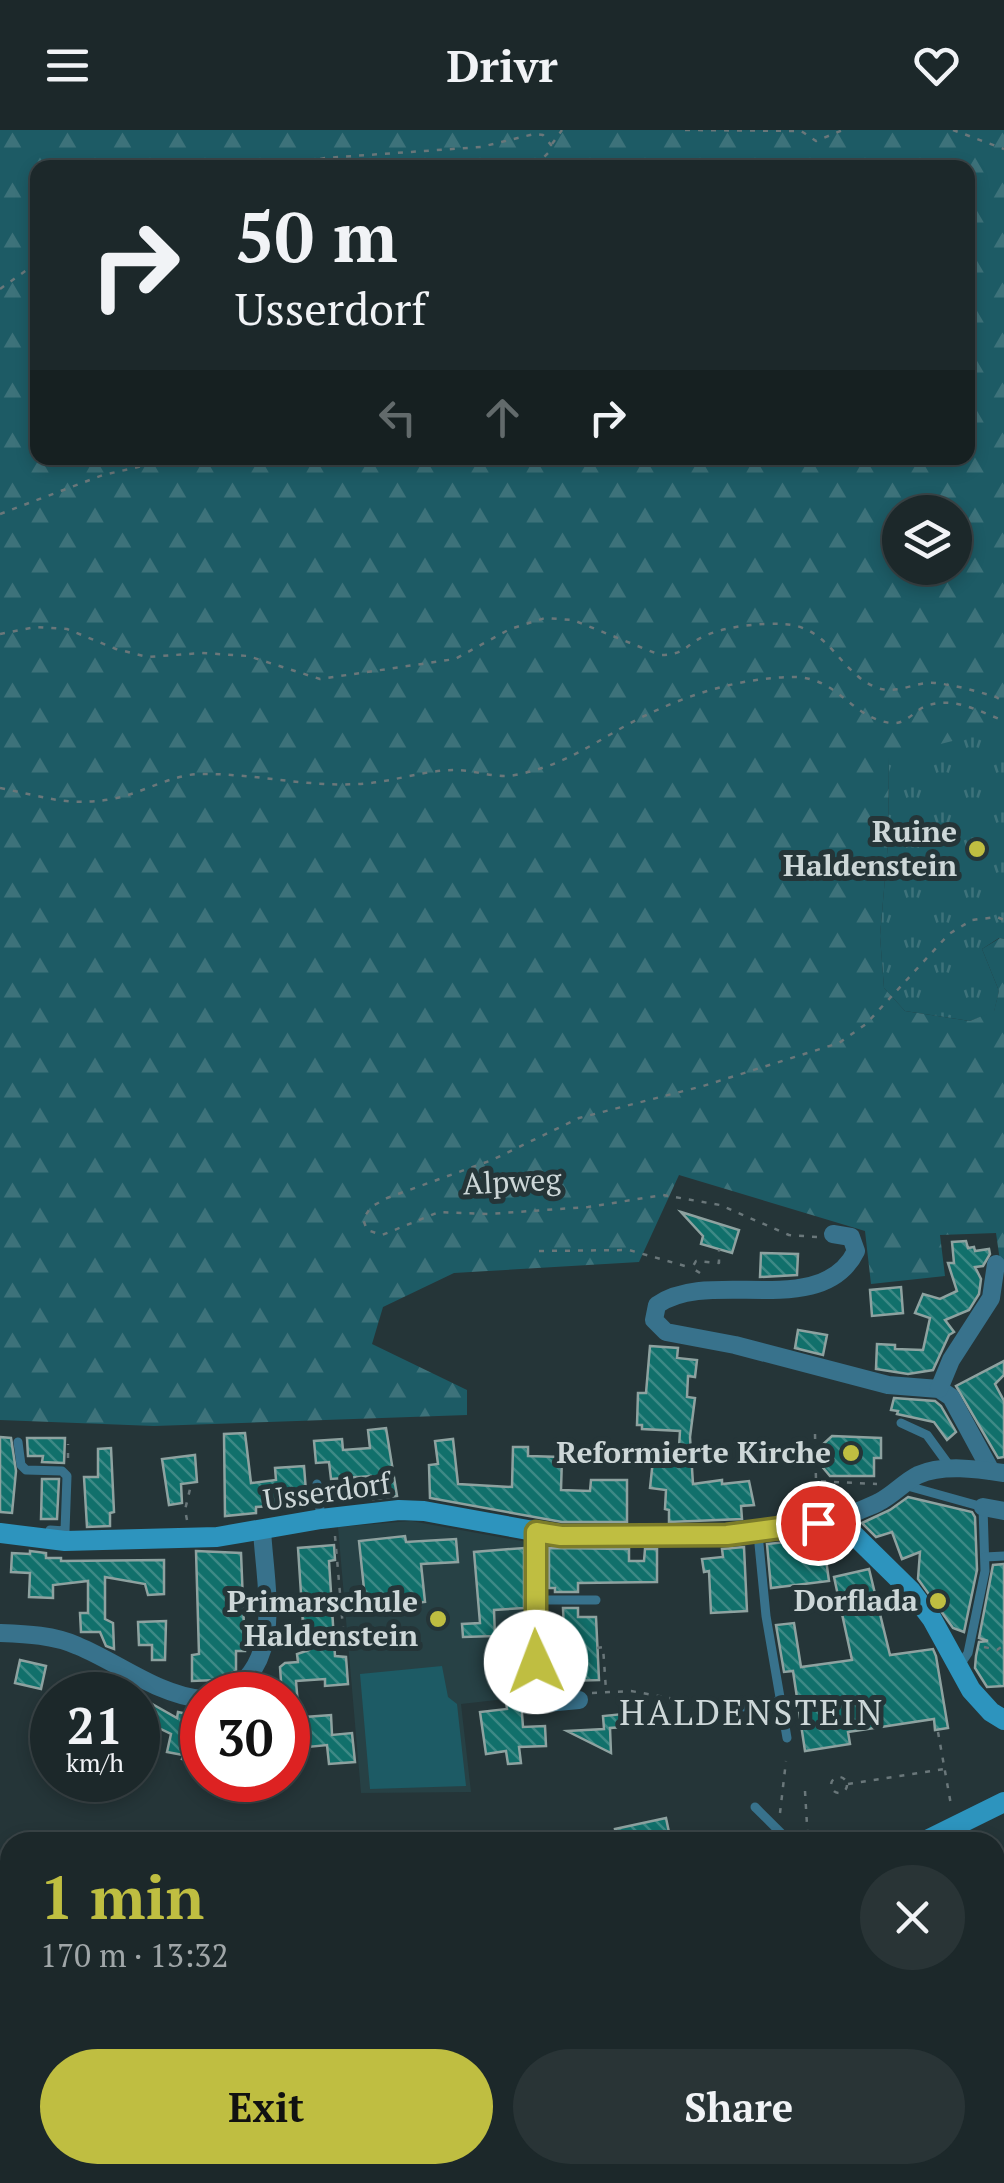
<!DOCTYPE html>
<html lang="en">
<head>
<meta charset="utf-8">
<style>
  body { margin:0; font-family:"PT Serif",serif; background:#293436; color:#f1f3f6; height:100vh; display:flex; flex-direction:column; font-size:38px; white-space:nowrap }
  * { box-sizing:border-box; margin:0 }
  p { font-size:32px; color:#a0a6a8 }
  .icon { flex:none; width:55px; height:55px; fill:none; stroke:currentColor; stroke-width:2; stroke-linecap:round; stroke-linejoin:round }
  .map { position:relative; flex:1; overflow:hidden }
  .drawer { position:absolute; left:0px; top:1702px; width:1005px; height:352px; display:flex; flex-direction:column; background:#1c282a; border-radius:30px 30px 0 0; box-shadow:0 5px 15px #0003,0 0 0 2px #3a4447 }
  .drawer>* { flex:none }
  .hud { position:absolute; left:30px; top:30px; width:945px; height:305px; border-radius:20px; box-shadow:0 5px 15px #0003,0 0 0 2px #3a4447; background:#1c282a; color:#f1f3f6; overflow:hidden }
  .controls { position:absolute; left:882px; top:365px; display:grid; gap:20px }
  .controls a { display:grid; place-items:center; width:90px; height:90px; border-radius:50%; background:#1c282a; box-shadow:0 5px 15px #0003,0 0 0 2px #3a4447; font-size:50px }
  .speed { position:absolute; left:30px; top:1542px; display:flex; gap:20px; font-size:50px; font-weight:700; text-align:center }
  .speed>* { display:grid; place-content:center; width:130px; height:130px; border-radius:50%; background:#1c282a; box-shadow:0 5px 15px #0003,0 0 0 2px #3a4447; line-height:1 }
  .speed small { font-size:25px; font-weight:400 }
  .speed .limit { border:15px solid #d22; background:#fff; color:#111 }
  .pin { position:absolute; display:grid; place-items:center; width:85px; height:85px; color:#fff; margin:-42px; border:5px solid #fff; border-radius:50%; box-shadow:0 2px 10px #0007 }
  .me { position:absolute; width:110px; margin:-55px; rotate:358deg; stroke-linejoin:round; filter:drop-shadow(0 0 8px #0008) }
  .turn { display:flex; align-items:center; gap:35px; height:210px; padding:0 40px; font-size:45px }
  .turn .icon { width:130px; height:130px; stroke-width:2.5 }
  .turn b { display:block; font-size:70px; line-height:85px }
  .lanes { display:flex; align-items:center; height:95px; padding:0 40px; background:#0003; justify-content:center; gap:50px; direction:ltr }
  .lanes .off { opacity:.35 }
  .round { display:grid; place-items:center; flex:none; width:105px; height:105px; border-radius:52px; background:#293436 }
  .headline { display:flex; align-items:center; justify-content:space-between; height:170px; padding:0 40px }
  h1 { font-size:60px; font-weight:800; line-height:75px; color:#bfbe41 }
  .button { display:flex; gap:20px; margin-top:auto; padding:20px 40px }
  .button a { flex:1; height:115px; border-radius:60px; background:#bfbe41; color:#111; font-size:40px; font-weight:800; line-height:115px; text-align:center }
  .button a+a { background:#293436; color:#f1f3f6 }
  header { display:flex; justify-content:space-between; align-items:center; height:130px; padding:0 40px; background:#1c282a; font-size:45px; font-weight:800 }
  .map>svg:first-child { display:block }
</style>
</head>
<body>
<header><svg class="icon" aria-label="menu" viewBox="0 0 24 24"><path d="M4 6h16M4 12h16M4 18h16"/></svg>Drivr<svg class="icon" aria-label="heart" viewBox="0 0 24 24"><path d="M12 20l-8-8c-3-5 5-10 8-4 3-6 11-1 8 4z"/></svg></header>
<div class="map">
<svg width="1004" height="2053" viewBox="0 0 1004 2053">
  <defs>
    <pattern id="grass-tufts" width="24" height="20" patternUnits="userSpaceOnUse" patternTransform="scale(2.5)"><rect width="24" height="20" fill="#1d5b65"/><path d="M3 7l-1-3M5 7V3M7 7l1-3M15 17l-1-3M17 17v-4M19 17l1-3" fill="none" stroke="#3d727a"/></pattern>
    <pattern id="forest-firs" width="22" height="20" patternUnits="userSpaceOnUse" patternTransform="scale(2.5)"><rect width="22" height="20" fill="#1d5b65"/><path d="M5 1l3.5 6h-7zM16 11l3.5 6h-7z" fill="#3d727a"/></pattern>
    <pattern id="building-back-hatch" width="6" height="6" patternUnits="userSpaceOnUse" patternTransform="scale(2.5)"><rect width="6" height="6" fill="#11706b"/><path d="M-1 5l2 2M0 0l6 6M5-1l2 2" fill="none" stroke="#3e8a86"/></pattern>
  </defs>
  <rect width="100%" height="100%" fill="#253538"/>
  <polygon fill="#274145" points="411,1391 527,1412 533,1566 461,1574 471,1662 361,1663 338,1397"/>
  <polygon fill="url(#grass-tufts)" points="1000,597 1004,598 1004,809 999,808 982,819 999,861 994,882 970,891 905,881 884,858 880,806 888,713 889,626"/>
  <path fill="url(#forest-firs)" fill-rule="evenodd" d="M0,0H1004V598L889,627L888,713L880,806L884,858L905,881L970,891L994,881L999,861L982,819L1000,808L1004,809V1137L1001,1138L996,1103L940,1105L945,1146L871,1154L865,1101L679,1045L639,1132L454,1143L383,1177L372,1214L467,1260V1285L154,1296L0,1290ZM38,38H968V328H38ZM900,382H955V438H900Z"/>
  <polygon fill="#1d5b65" points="442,1536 448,1567 457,1574 466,1656 370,1659 360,1544"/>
  <g fill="url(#building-back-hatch)" stroke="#8ea2a0" stroke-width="2.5">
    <polygon points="681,1082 739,1100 732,1123 701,1114 703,1106"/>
    <polygon points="966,1111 968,1118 974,1117 975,1121 989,1119 990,1124 983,1136 975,1137 981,1149 979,1164 969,1180 945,1190 954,1202 949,1205 933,1240 908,1244 876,1239 877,1214 895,1215 895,1219 923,1220 930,1188 915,1183 923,1164 940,1169 957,1161 948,1133 954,1133 952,1112"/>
    <polygon points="761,1123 798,1124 797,1145 760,1147"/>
    <polygon points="901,1157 903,1183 872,1186 870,1160"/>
    <polygon points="798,1200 827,1205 823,1225 795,1218"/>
    <polygon points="650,1216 678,1218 677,1228 697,1230 695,1247 688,1246 687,1267 695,1268 690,1307 693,1354 722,1350 722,1354 749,1351 754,1375 741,1376 742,1389 669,1392 669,1380 665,1379 666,1360 650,1358 653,1330 678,1333 680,1301 642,1299 642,1295 637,1295 638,1263 646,1263"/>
    <polygon points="1004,1231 1004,1245 995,1254 1004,1271 1004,1327 998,1328 956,1256"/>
    <polygon points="894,1268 935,1271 941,1276 956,1302 947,1310 934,1292 897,1284 898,1281 891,1280"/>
    <polygon points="386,1298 397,1366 373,1369 371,1346 331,1349 329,1332 316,1333 314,1311 342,1309 343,1320 370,1318 368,1300"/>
    <polygon points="245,1303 251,1353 276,1350 275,1338 304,1336 307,1374 256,1377 256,1383 225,1386 224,1304"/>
    <polygon points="832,1306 881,1308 881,1328 874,1328 874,1346 830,1346 820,1334 820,1317"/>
    <polygon points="0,1307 11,1308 16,1341 12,1383 0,1382"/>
    <polygon points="27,1308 65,1308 64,1333 42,1332 43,1326 28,1326"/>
    <polygon points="453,1309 458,1354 512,1357 513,1317 528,1317 528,1326 562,1327 561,1360 590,1361 591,1350 627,1350 627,1392 562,1392 430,1368 429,1335 438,1334 435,1311"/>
    <polygon points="111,1318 114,1382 110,1383 110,1396 87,1397 84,1347 98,1347 98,1319"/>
    <polygon points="195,1325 197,1352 181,1354 182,1373 169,1375 162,1329"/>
    <polygon points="42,1349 59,1349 57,1389 41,1389"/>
    <polygon points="908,1367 972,1382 975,1387 977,1440 964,1502 953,1498 918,1449 920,1422 902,1429 892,1402 876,1407 862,1393 890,1380"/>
    <polygon points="405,1406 406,1412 456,1409 458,1432 421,1434 425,1472 366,1478 359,1411"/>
    <polygon points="823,1408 829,1451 771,1458 767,1414"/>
    <polygon points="334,1415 335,1430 329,1431 335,1526 346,1527 348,1554 325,1556 325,1549 296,1551 298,1575 288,1565 282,1565 280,1537 285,1533 298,1532 297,1524 309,1520 307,1493 303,1494 298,1418"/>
    <polygon points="744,1417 747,1481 711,1483 709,1441 704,1442 702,1429 723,1427 722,1419"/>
    <polygon points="524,1418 524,1478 494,1480 495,1506 463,1507 462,1494 480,1493 474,1422"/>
    <polygon points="549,1418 629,1419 629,1431 644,1431 645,1419 657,1419 657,1452 578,1453 578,1462 555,1462 555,1458 549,1458"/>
    <polygon points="30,1421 46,1423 46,1428 61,1428 61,1431 164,1430 164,1464 148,1465 145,1454 105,1447 105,1489 113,1493 114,1519 106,1516 100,1502 81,1502 80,1483 88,1483 88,1451 53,1455 53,1468 29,1467 30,1443 11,1442 12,1423 30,1424"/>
    <polygon points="196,1421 241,1423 245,1521 236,1521 236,1541 217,1550 192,1551 192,1525 199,1524"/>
    <polygon points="1004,1434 1004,1556 987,1557 975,1538 976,1526 979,1512 988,1511 979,1508 993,1435"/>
    <polygon points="869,1439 890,1525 933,1519 936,1526 948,1598 935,1600 934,1589 848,1602 850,1614 805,1621 793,1541 784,1542 776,1495 794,1493 801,1537 852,1530 834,1447"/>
    <polygon points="563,1478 578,1478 578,1487 596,1487 599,1550 566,1551"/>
    <polygon points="166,1491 165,1530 152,1530 152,1515 139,1515 138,1492"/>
    <polygon points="20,1530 46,1536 41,1559 15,1553"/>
    <polygon points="138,1566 177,1588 178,1582 202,1587 202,1632 182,1629 183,1625 167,1622 171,1604 138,1588"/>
    <polygon points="521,1570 523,1597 545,1596 546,1616 519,1617 521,1633 508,1634 506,1621 486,1624 480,1582 507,1579 506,1571"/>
    <polygon points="623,1584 624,1597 610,1598 611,1623 567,1601 604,1599 603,1586"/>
    <polygon points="331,1585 332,1605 352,1603 355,1632 329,1634 327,1615 308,1617 305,1587"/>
    <polygon points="666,1688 671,1712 618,1712 615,1699"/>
  </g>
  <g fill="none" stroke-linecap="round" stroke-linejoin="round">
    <g stroke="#6a777a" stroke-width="2.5" stroke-dasharray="5 8" stroke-linecap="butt">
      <polyline points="685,0 801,1 816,11 843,0"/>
      <polyline points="953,0 1004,19"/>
      <polyline points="552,14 562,0"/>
      <polyline points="269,38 325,28 481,17 534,4 543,5 551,15 551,20 540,31 485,38"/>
      <polyline points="0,159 38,132"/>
      <polyline points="0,384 103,345 156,333 160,328"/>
      <path d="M0,504L36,497L67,499L116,519L147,527L202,523L248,526L320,549L455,529L510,499L545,488L573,490L660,525C687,525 686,513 707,505C728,496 760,493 783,494C830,496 838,541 875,557C896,566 915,551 935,553C955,555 976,561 996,567L1004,572"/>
      <path d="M0,658C42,666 67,677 112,669C141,664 170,645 199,644C252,643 305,657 358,654C390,653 423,640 455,640C475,640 496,649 515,645C561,636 586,618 625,596C674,569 734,548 791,547C839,546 850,588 891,593C905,595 913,582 924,577C951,565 979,581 1004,591"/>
      <polyline points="817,1107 789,1105 720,1075 663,1065 588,1077 488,1084 439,1082 382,1105 367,1100 363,1089 371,1077 387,1068 492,1030 579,988 703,956 839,913 866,894 949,804 972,790 997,787 1004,790"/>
      <polyline points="539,1121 629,1120 692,1138"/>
      <polyline points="700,1143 692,1138 696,1131 719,1133 719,1119"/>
      <polyline points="815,1304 816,1351 877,1354"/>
      <polyline points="68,1328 68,1314"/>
      <polyline points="816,1352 818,1374 824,1374"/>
      <polyline points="187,1390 185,1380 190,1359"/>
      <polyline points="335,1406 343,1498"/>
      <polyline points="984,1517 997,1520 1004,1515"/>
      <polyline points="597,1518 603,1517 606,1560"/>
      <polyline points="592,1563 631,1561 718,1577"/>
      <polyline points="938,1602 951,1675"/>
      <circle cx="839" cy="1655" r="8"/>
      <polyline points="848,1654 945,1639"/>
      <polyline points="805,1661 808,1712"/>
      <polyline points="780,1683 786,1631"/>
      <polyline points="995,1725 1004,1726"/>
      <polyline points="0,1809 10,1811"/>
      <polyline points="0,1883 10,1882"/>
    </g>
    <g stroke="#38728c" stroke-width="9">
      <polyline points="901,1293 927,1305 951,1338"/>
      <polyline points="18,1312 21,1335 26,1340 62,1341 67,1346 65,1401 50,1400"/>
      <polyline points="317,1354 321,1389"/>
      <polyline points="904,1355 983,1377 985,1441 968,1523 960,1535"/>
      <polyline points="758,1404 766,1486 787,1608"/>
      <polyline points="985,1427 1004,1426"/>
      <polyline points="535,1470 596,1470"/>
      <polyline points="729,1579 781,1571"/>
      <polyline points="755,1677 790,1712"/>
    </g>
    <g stroke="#38728c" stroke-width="18">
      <path d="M833,1104L851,1107L856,1121C822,1191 710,1137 657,1175L654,1190L666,1202L735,1215L888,1255L939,1259L951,1267L991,1341"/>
      <polyline points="939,1259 951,1230 991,1168 996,1134"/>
      <polyline points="983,1377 1004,1381"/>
      <path d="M839,1396C849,1382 864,1380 879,1372C893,1365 904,1352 918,1345C943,1334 977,1339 1004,1343"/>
      <polyline points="536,1402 538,1564 546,1573 579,1570"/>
      <path d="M0,1503C26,1504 54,1505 78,1516C119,1533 158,1565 202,1569"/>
      <path d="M225,1565C285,1534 265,1456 262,1400"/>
      <polyline points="995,1761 1004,1765"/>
      <polyline points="995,1943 1004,1944"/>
      <polyline points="695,2053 721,2045"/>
    </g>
    <g stroke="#2d94be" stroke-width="20">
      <polyline points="0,1403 65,1411 217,1407 321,1389 399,1380 424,1381 561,1406 727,1405 830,1393 852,1403 911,1461 932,1489 971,1560 991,1582 1004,1590"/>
      <polyline points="923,1712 1004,1672"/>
      <polyline points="885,2053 886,2045"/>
    </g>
  </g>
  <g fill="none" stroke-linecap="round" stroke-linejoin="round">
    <defs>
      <polyline id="route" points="536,1532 536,1402 561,1406 727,1405 818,1393"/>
    </defs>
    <use href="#route" stroke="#7c7c2a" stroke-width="25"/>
    <use href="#route" stroke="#bfbe41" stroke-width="18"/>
  </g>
  <g fill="#bfbe41" stroke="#253538" stroke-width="4">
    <circle cx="977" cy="719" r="10"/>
    <circle cx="851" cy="1323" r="10"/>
    <circle cx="938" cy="1471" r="10"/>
    <circle cx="438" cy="1489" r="10"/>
  </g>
  <g text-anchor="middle" stroke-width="10" stroke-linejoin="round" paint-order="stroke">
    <g font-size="30" font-weight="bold" fill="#cdd7d8" stroke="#253538" text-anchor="end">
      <text x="957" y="712">Ruine<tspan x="957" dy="34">Haldenstein</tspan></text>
      <text x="831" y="1333">Reformierte Kirche</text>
      <text x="918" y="1481">Dorflada</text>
      <text x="418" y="1482">Primarschule<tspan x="418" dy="34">Haldenstein</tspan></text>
    </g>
    <g font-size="30" fill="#cdd7d8" stroke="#253538">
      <text transform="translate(512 1052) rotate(-3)" y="10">Alpweg</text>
      <text transform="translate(327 1362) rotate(-8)" y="10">Usserdorf</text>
    </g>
    <g font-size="35" letter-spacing="2.5" fill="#cdd7d8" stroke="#253538">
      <text x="752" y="1595">HALDENSTEIN</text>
    </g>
  </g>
</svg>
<div class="controls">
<a><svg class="icon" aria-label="layers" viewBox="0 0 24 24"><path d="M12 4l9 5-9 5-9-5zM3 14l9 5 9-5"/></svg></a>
</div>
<div class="speed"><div>21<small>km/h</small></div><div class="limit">30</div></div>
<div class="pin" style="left:818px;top:1393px;background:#d93025"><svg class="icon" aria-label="arrive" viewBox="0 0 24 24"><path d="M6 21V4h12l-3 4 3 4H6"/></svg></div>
<svg class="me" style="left:536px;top:1532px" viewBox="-20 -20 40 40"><circle r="19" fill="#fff"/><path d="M0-13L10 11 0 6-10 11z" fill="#bfbe41"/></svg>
<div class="hud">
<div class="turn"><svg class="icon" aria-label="right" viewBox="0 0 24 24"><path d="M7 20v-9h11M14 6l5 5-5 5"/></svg><div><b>50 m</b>Usserdorf</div></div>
<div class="lanes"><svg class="icon off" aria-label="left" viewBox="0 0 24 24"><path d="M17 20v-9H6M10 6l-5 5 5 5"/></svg><svg class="icon off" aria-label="ahead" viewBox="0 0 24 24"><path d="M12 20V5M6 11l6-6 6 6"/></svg><svg class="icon" aria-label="right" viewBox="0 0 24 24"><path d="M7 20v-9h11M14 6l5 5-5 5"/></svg></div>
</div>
<section class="drawer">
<div class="headline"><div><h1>1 min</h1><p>170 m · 13:32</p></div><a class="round"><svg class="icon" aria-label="close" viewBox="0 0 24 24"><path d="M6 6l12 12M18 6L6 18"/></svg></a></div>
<div class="button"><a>Exit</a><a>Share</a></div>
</section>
</div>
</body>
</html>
